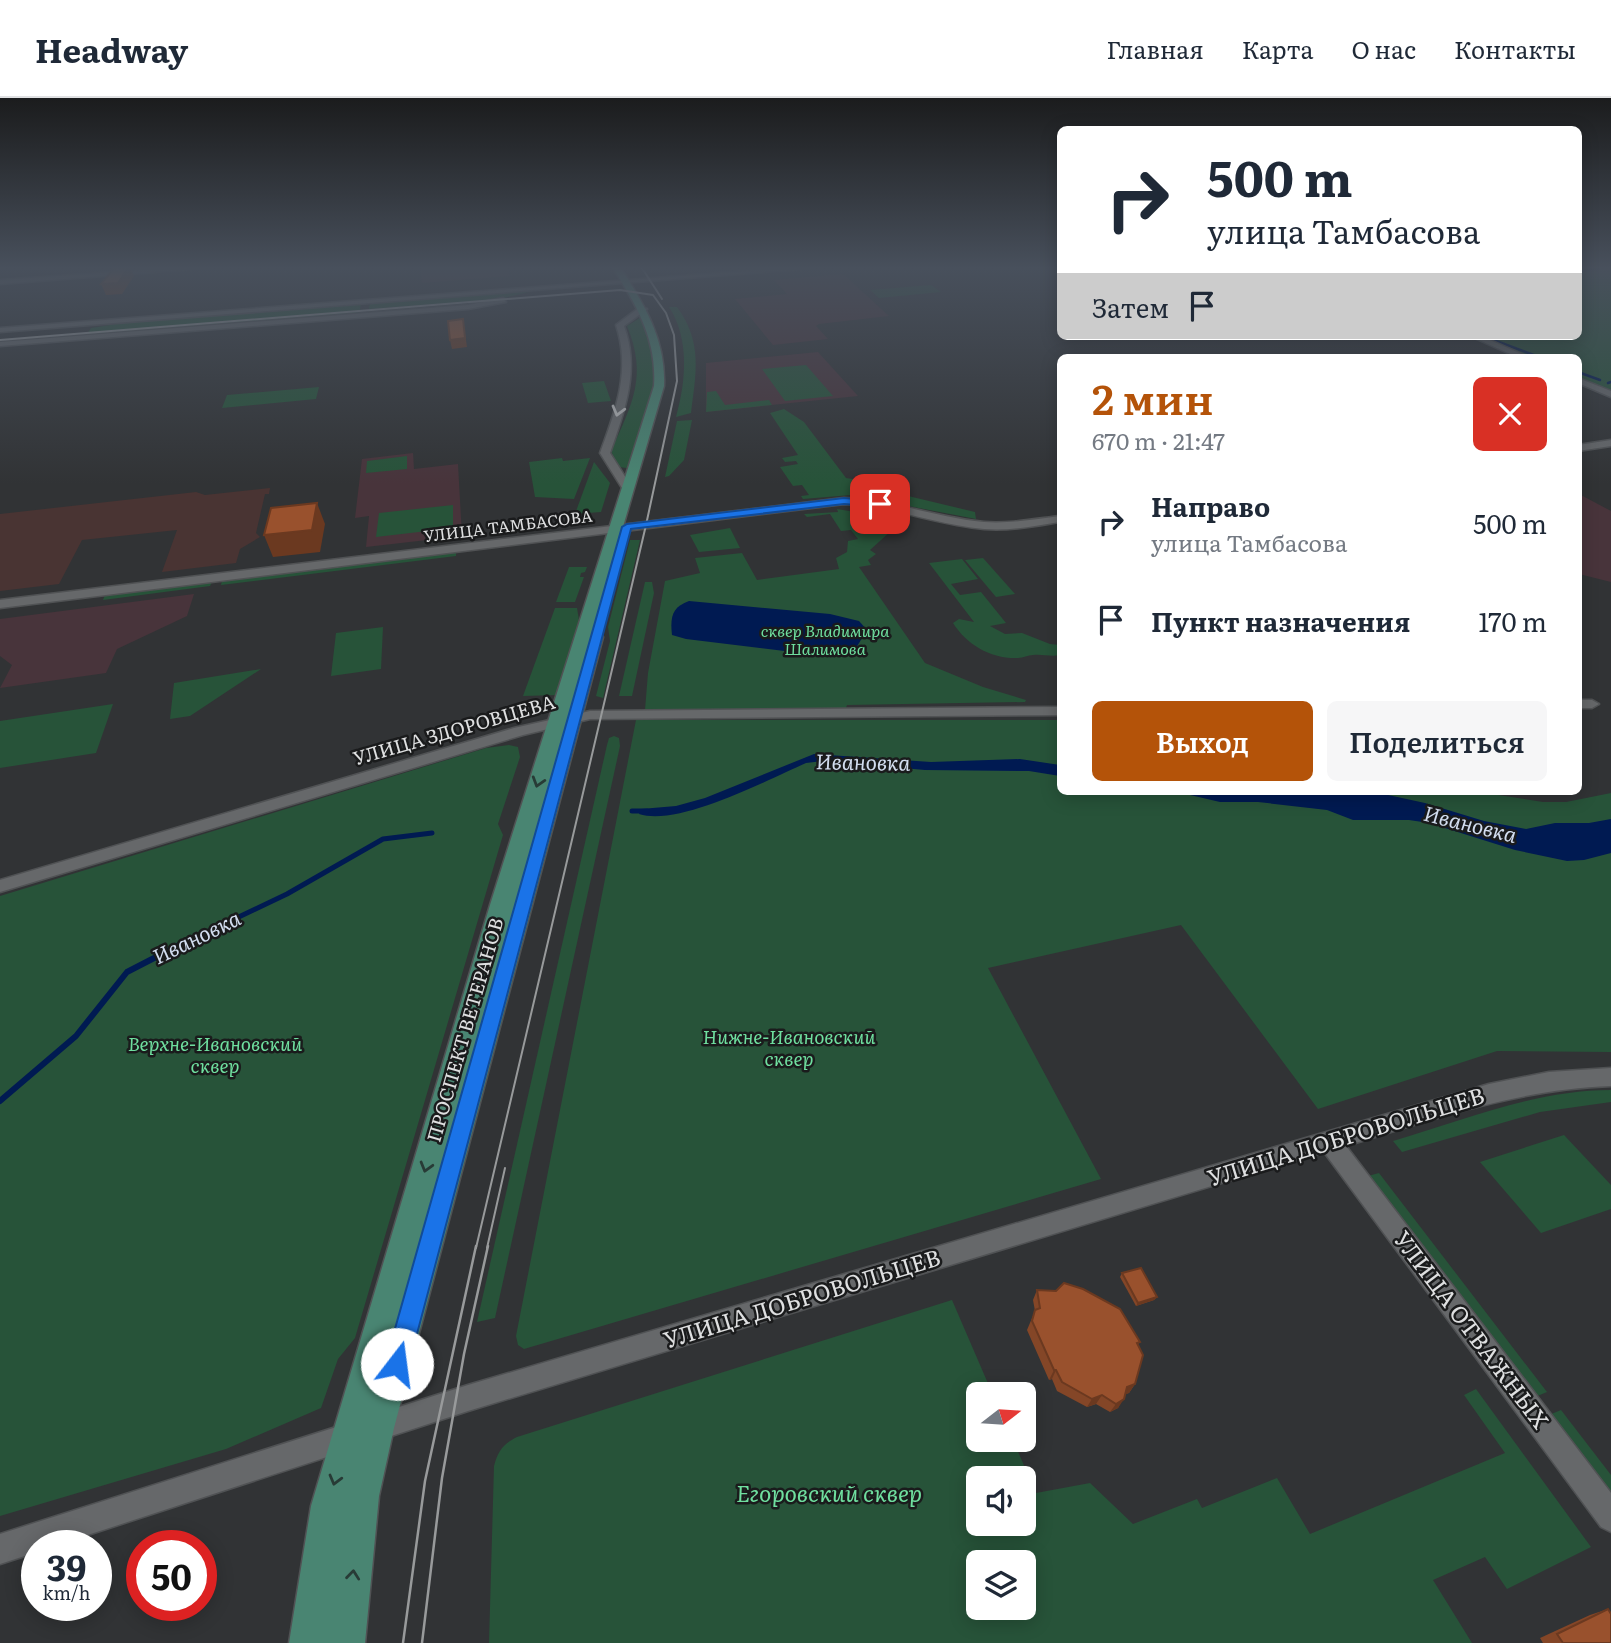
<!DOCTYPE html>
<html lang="ru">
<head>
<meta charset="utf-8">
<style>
  body { margin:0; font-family:Literata,serif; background:#f6f6f7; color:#1f2937; height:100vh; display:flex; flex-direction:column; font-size:26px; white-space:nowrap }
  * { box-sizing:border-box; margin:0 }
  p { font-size:23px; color:#747a83 }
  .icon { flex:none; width:38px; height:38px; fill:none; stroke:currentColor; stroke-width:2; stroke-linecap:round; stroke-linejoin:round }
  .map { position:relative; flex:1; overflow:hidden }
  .side { position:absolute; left:1057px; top:256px; width:525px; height:441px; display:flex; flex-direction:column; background:#fff; border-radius:10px; box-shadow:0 4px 18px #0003 }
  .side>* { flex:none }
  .banner { position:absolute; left:1057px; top:28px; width:525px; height:214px; border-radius:10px; box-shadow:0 4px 18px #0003; background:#fff; color:#1f2937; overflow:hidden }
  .needle { width:46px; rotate:73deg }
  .fabs { position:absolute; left:966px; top:1284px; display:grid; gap:14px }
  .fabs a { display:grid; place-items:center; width:70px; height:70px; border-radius:10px; background:#fff; box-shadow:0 4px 18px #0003; font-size:35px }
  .speed { position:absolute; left:21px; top:1432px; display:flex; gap:14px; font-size:35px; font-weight:700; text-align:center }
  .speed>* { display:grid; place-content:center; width:91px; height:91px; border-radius:50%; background:#fff; box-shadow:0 4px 18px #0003; line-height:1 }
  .speed small { font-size:18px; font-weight:400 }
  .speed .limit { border:10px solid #d22; background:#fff; color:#111 }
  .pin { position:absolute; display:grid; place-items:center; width:60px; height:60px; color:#fff; margin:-30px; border-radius:14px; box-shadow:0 4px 10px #0006 }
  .me { position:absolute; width:77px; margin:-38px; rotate:15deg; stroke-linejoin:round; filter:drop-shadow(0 0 5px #0008) }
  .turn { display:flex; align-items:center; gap:24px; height:147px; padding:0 35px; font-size:32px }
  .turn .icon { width:91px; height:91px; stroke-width:2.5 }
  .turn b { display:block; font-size:49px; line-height:60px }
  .then { display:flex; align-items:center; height:66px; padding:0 35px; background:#0003; gap:14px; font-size:26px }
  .round { display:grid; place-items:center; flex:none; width:74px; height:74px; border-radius:10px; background:#f6f6f7 }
  .headline { display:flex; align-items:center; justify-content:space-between; height:119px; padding:0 35px }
  h1 { font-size:42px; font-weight:600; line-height:52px; color:#b45309 }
  .cta { display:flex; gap:14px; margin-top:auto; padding:14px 35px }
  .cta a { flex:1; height:80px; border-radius:10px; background:#b45309; color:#fff; font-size:28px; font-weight:600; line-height:80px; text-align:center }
  .cta a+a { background:#f6f6f7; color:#1f2937 }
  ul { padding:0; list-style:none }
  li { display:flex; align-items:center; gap:21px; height:98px; padding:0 35px }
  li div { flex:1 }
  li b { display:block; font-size:26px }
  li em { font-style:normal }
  header { display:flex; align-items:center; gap:42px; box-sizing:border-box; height:98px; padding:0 35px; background:#fff; border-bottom:2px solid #e0e1e3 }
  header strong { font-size:33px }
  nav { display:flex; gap:38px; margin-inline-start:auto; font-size:24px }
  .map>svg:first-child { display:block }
</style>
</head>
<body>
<header>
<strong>Headway</strong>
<nav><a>Главная</a><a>Карта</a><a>О нас</a><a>Контакты</a></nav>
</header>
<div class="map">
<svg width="1611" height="1545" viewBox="0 0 1611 1545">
  <rect width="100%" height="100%" fill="#313335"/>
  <g fill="#48343b">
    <polygon points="421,170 508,170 510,178 422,185"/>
    <polygon points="843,176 889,218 819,226 816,228 828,241 773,247 735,201 787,196 774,182"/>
    <polygon points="818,254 858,298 706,314 706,265"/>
    <polygon points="413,355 414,371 458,366 462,438 366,449 369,418 355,420 362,361"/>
    <polygon points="1579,396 1611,413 1611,484 1579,476"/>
    <polygon points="194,496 187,518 117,551 106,575 0,590 12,567 0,558 0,521"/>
  </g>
  <polygon fill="#493433" points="270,390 269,396 265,396 256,435 260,439 240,451 236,465 162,474 177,432 82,442 59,486 0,493 0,416 196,394 205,397"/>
  <g fill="#275339" fill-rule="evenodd">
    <polygon points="1579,170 1611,170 1611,293 1579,279 1578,259 1530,259 1480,238 1578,238"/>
    <polygon points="931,187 941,194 879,200 870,192"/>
    <polygon points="529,192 533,193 500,201 369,211 370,205"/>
    <polygon points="361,206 359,216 86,238 91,230 129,224"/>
    <path d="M669,209H677C703,244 696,276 691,315L676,319C686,284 690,241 669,209Z"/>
    <path d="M643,218L654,254L655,285L627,370L618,369L611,353C632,306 648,279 627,228Z"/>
    <polygon points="806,267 833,298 785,303 762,271"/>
    <polygon points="604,283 611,303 588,305 582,285"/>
    <polygon points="319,289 316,301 222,310 227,297"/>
    <polygon points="716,293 725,307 769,302 772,307 706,314 707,294"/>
    <polygon points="784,311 804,324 846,380 859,382 858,386 975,414 976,421 851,397 803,401 801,398 809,397 802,387 793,388 780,369 798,366 796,363 785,364 782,360 798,357 770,315"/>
    <polygon points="692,322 684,362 669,378 665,379 677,323"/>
    <polygon points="407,358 407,371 366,375 367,363"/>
    <polygon points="562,360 563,363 590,360 574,401 535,399 529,364"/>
    <polygon points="594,364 610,385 601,414 575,416"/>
    <polygon points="453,407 453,430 376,439 379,415"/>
    <polygon points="837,411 909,423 902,423 870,452 876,456 868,462 871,467 859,469 925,565 983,589 1026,602 1025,604 847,607 846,610 645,612 648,575 665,483 700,475 695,460 742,455 757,482 839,471 836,460 847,454 848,443 858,441 851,432 841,433 830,416 807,419 804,416 838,414"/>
    <polygon points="730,430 740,450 699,454 690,437"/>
    <polygon points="630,442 640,442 603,600 596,598 610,543 608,529"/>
    <polygon points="456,454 456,458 221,487 222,483"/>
    <polygon points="983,460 1015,496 996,499 965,462"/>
    <path d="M962,461L978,481L951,486L960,497L981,494L1006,525L990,528L1005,536L1022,535L1050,546L1060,547V557C1051,559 1043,556 1033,557C1028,557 1023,560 1018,560C991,561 967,547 953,525L959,521L974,524L929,465Z"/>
    <polygon points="569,469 587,469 585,474 581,475 580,479 584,479 575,504 556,504"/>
    <polygon points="212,484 210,488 103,502 105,497"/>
    <polygon points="645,484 652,484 654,495 632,598 619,598"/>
    <polygon points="555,510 577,510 580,528 559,597 523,598"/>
    <polygon points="383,529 381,571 331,578 336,535"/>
    <polygon points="261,571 190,618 170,621 174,585"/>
    <polygon points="113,606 96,655 0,670 0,623"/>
    <polygon points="636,622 1060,622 1060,693 1472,693 1543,704 1566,704 1611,695 1611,954 1497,953 1318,1011 1181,827 988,870 1101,1081 524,1251 518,1247 516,1238"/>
    <polygon points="614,638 619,640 620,648 495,1220 477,1224 607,647 609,640"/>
    <polygon points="509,647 518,649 520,659 498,726 503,737 355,1240 338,1261 321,1310 226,1351 0,1418 0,798 486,650"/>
    <path d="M1611,992V1004L1540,1014L1402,1054L1393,1043C1464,1022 1536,992 1611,992Z"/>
    <polygon points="1564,1037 1611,1087 1611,1111 1541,1135 1480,1064"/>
    <polygon points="1379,1075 1547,1294 1535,1299 1368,1078"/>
    <path d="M952,1202L993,1297H978V1342H1013L1036,1395L1090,1385L1133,1426L1197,1401L1202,1410L1277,1380L1310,1436L1505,1355L1464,1297L1476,1291L1591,1449L1507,1491L1485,1459L1433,1482L1472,1545H489L494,1368C498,1353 503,1346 517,1339ZM978,1381H1024V1426H978ZM978,1465H1024V1510H978Z"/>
    <polygon points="1561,1312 1611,1377 1611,1398 1549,1317"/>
  </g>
  <g fill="#001a52">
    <path d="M689,503L830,516L859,523L867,532L856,550L834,559L686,541L672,537C670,519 672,509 689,503Z"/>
    <path d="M814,656L931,664L1020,661L1060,667V678L1029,673L925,672L823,663L806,665C767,682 679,729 639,716L641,711L676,708L705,700Z"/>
    <polygon points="1173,693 1379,695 1425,705 1484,723 1526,731 1555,725 1589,725 1611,721 1611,755 1584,762 1567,763 1515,752 1429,725 1409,722 1353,722 1327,712 1258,704 1220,704"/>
  </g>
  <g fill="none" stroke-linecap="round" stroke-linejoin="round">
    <g stroke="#001a52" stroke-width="2.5">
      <polyline points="1578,173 1599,171"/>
      <polyline points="1483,238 1539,259"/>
      <polyline points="1578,274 1600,282"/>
      <polyline points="1608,285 1611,284"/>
    </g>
    <g stroke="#001a52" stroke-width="5">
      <polyline points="632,713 647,713"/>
      <polyline points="186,844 287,796 383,741 432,735"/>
    </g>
    <polyline stroke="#001a52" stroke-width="6" points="0,1003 76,938 127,874 189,842"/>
    <defs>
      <g id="minor">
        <polygon points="173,170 205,170 0,186 0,182"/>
        <polygon points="785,170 814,170 0,234 0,230"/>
        <polygon points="503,200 506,204 468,211 0,248 0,244 468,207"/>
        <path d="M640,209L647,211L624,228C640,272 625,312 610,355L631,388L626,391L622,390L600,355C616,312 631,272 616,227Z"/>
        <polygon points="1470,238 1481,238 1528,259 1517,259"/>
        <polygon points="1578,280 1611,293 1611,299 1578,285"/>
        <polygon points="1611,342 1611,348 1578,353 1578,347"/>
        <path d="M844,400C892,401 936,420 984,424C1009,426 1035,421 1060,418V424C1035,428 1010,433 984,431C937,427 892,408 844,406L0,510V502Z"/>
        <polygon points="1578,602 1592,602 1599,606 1592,610 1578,610"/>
        <polygon points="1060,609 1060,617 590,621 523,637 0,794 0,782 514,630 590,613"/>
        <path d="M1611,970V988C1519,991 1434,1021 1346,1048L1611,1395V1434L1601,1429L1324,1054L468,1313L57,1447H37V1454L0,1466V1436L468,1287L1489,986L1549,974Z"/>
      </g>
      <path id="major" d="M613,170H621C645,208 666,242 664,288L592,535L601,536L603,539L394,1330L379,1398L365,1545H327L331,1517L327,1545H289L311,1408L490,807L654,288C657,242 637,208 613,170Z"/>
    </defs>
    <use href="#minor" stroke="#505254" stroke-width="3"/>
    <use href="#major" stroke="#505254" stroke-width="3"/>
    <use href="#minor" fill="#66686a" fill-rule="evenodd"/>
    <use href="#major" fill="#498572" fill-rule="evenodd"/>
    <g stroke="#989a9b" stroke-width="2">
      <polyline points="642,170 662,201"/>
      <polyline points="0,242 620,192 653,197 666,215 674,237 677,283 646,427 476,1150"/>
      <polyline points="487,1150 505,1070"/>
    </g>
    <g stroke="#989a9b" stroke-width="2.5">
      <polyline points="403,1545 425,1383 476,1148"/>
      <polyline points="422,1545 442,1380 464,1256 488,1148"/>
    </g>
  </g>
  <g fill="#844627">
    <polygon points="1122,1175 1157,1199 1154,1202 1136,1208 1120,1179"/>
    <polygon points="1037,1192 1140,1244 1138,1246 1135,1286 1129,1295 1125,1296 1118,1310 1110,1314 1096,1306 1087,1309 1057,1293 1052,1281 1049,1282 1027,1232 1035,1213 1033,1202"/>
    <polygon points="1608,1511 1611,1545 1543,1545 1540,1540 1590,1517"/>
  </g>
  <g fill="#6b3920">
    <polygon points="125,170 136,170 131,170 134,178 122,196 106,197 101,186"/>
    <polygon points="463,221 467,249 452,251 450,242"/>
    <polygon points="317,405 325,426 320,454 273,459 264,437"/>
    <polygon points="1157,1199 1154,1202 1136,1208 1138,1205"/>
    <polygon points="1054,1272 1056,1272 1052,1281 1049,1282"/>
    <polygon points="1135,1286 1129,1295 1121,1298 1127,1289"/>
    <polygon points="1102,1297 1096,1306 1087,1309 1092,1301"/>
    <polygon points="1124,1301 1118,1310 1110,1314 1116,1306"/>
  </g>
  <g fill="#99512d" stroke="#6b3920" stroke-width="2">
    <polygon points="114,170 128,170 118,185 101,186"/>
    <polygon points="463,221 465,240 450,242 448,223"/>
    <polygon points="317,405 312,432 264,437 271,410"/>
    <polygon points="1141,1170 1157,1199 1138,1205 1122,1175"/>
    <polygon points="1064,1185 1083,1191 1120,1211 1140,1244 1137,1245 1143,1257 1135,1286 1127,1289 1124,1301 1116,1306 1102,1297 1092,1301 1062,1284 1056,1272 1054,1272 1032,1223 1035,1212 1040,1210 1037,1192 1056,1193"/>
    <polygon points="1608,1511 1611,1516 1611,1545 1563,1545 1557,1536"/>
  </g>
  <defs><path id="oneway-chevron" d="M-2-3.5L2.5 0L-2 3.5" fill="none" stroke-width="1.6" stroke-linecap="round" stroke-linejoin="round" transform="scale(1.75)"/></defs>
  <use stroke="#b5b6b7" href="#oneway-chevron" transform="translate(618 313) rotate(105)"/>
  <g stroke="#283b36">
    <use href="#oneway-chevron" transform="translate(538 684) rotate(107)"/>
    <use href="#oneway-chevron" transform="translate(426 1069) rotate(106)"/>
    <use href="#oneway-chevron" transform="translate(335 1382) rotate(105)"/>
    <use href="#oneway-chevron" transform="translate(353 1477) rotate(-84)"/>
  </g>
  <linearGradient id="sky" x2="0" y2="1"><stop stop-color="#1b1c1d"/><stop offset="0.44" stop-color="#48505c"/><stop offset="1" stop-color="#48505c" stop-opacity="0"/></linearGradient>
  <rect width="1611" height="386" fill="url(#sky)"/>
  <polygon fill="#1a73e8" stroke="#114b97" stroke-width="2" points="844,400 880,403 885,406 880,409 844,406 631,431 409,1266 405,1275 397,1278 388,1275 385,1266 622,429 627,426"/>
  <g text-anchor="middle" stroke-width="5" stroke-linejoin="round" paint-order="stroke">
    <g font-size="16" fill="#dfe0e1" stroke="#1a1b1c">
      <text transform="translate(508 428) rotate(-7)" y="6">УЛИЦА ТАМБАСОВА</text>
    </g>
    <g font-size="16" font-style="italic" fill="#6fdf9f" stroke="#1a1b1c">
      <text x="825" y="539">сквер Владимира<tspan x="825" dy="18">Шалимова</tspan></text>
    </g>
    <g font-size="19" fill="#dfe0e1" stroke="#1a1b1c">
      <text transform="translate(454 632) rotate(-16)" y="7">УЛИЦА ЗДОРОВЦЕВА</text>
      <text transform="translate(465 932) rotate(-74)" y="7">ПРОСПЕКТ ВЕТЕРАНОВ</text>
    </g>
    <g font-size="19" font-style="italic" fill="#6fdf9f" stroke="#1a1b1c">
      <text x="789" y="946">Нижне-Ивановский<tspan x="789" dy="22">сквер</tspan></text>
      <text x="215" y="953">Верхне-Ивановский<tspan x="215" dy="22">сквер</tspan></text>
    </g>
    <g font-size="21" font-style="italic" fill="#d2ddef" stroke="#1a1b1c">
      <text transform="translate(863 665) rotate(1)" y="7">Ивановка</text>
      <text transform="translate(1470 727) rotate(14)" y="7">Ивановка</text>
      <text transform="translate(197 840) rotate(-26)" y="7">Ивановка</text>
    </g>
    <g font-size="23" fill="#dfe0e1" stroke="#1a1b1c">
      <text transform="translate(1346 1039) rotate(-17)" y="8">УЛИЦА ДОБРОВОЛЬЦЕВ</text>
      <text transform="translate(802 1201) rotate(-17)" y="8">УЛИЦА ДОБРОВОЛЬЦЕВ</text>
      <text transform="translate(1471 1232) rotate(53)" y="8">УЛИЦА ОТВАЖНЫХ</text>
    </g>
    <g font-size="23" font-style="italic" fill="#6fdf9f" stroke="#1a1b1c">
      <text x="829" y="1404">Егоровский сквер</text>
    </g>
  </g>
</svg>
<div class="fabs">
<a><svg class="needle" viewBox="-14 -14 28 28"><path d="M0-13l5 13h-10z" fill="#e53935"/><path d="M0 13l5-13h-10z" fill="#747a83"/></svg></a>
<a><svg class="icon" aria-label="sound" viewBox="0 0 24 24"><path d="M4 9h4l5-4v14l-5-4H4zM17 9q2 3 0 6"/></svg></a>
<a><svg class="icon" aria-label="layers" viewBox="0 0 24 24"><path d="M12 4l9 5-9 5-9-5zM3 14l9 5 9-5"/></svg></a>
</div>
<div class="speed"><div>39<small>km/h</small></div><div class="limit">50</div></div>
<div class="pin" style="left:880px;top:406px;background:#d93025"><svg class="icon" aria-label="arrive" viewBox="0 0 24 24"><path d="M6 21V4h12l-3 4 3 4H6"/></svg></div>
<svg class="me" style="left:397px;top:1266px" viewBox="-20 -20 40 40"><circle r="19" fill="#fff"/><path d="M0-13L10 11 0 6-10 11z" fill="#1a73e8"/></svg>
<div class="banner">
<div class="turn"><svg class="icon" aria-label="right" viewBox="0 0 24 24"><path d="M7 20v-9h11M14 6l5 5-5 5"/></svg><div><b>500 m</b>улица Тамбасова</div></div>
<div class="then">Затем<svg class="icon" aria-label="arrive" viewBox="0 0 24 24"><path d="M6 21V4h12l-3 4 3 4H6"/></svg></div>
</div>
<section class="side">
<div class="headline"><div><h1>2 мин</h1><p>670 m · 21:47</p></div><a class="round" style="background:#d93025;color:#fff"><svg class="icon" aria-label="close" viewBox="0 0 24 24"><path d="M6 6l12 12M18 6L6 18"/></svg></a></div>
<ul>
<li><svg class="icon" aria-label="right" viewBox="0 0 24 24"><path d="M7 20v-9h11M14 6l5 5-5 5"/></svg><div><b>Направо</b><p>улица Тамбасова</p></div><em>500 m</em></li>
<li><svg class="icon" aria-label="arrive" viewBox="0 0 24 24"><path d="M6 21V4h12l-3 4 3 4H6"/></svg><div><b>Пункт назначения</b></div><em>170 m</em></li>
</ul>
<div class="cta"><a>Выход</a><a>Поделиться</a></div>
</section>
</div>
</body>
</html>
